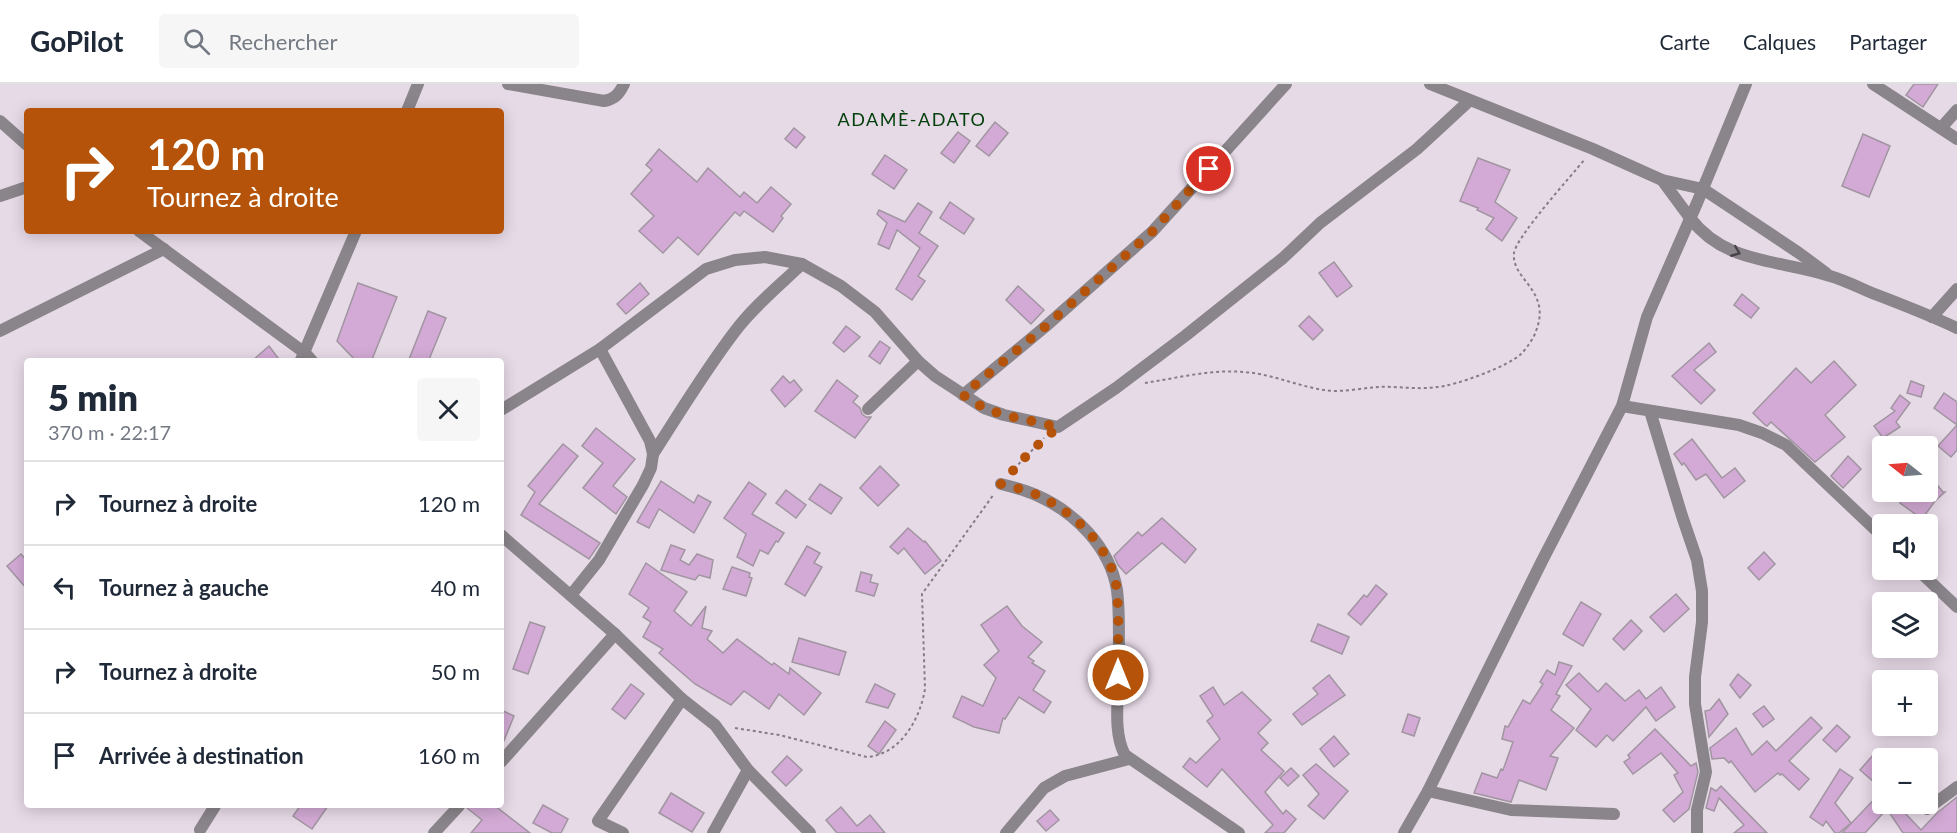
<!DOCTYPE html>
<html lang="fr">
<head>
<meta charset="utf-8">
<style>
  body { margin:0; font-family:Lato,sans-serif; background:#f6f6f7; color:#1f2937; height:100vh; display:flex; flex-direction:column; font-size:22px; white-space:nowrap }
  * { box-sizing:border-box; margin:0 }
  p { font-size:20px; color:#747a83 }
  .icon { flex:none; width:33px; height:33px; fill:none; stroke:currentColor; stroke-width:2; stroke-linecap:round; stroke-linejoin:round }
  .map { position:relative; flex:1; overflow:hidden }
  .side { position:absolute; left:24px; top:274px; width:480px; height:450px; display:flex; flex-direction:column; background:#fff; border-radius:6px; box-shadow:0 3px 15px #0003 }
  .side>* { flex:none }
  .guide { position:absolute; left:24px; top:24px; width:480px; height:126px; border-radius:6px; box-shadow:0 3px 15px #0003; background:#b45309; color:#fff; overflow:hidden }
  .needle { width:39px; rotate:287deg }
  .tools { position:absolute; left:1872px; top:352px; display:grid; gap:12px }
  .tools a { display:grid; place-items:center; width:66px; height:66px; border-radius:6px; background:#fff; box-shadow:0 3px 15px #0003; font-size:30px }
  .pin { position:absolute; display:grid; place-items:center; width:51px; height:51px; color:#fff; margin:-26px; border:3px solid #fff; border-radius:50%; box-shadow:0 2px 6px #0007 }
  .me { position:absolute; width:66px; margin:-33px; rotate:0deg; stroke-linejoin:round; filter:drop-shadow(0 0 4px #0008) }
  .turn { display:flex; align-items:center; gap:21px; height:126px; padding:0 24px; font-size:27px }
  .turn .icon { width:78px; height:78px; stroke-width:2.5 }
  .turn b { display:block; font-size:42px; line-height:51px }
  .round { display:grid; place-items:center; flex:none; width:63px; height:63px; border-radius:6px; background:#f6f6f7 }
  .summary { display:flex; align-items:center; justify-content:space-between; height:102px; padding:0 24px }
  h1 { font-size:36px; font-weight:800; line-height:45px }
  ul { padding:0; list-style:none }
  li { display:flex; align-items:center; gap:18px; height:84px; padding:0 24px; border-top:2px solid #e0e1e3 }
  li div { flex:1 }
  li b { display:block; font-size:22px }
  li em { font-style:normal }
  header { display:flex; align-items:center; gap:36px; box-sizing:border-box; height:84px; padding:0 30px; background:#fff; border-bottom:2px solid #e0e1e3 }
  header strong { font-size:28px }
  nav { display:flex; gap:33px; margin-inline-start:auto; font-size:21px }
  .search { width:420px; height:54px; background:#f6f6f7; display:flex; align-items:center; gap:15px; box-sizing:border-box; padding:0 21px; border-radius:6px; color:#747a83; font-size:22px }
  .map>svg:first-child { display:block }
</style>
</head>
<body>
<header>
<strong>GoPilot</strong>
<div class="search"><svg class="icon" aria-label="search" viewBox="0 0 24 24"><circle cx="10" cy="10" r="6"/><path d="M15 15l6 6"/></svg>Rechercher</div>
<nav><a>Carte</a><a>Calques</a><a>Partager</a></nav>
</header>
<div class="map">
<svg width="1957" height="749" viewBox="0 0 1957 749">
  <rect width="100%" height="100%" fill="#e7dae7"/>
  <g fill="#d3aad5" stroke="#a195a1" stroke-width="1.5">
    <polygon points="1914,0 1938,0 1923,23 1906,11"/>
    <polygon points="995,38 1008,49 989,72 976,62"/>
    <polygon points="794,44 805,53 796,64 785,55"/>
    <polygon points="958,48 970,57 954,79 941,69"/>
    <polygon points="1863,50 1890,62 1869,113 1842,102"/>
    <polygon points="659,65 697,98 708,84 740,113 744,108 757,119 771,103 791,120 781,132 783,134 773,148 744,127 740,132 735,128 698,171 678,153 663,169 639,147 654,132 631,110 652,86 646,81"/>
    <polygon points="885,71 907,86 894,105 872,90"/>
    <polygon points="1478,74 1510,86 1495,118 1517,134 1502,157 1486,145 1494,134 1477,126 1478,124 1460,117"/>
    <polygon points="950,118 974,135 964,150 940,134"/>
    <polygon points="918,119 932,128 919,149 938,162 918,192 925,197 912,216 896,205 920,164 897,146 889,165 878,160 887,139 877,130 879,126 905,138"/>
    <polygon points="1334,178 1352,202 1337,213 1319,189"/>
    <polygon points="358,199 397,213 371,278 357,278 337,257"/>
    <polygon points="640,199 649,210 626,230 617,220"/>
    <polygon points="1018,202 1044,226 1031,240 1006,216"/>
    <polygon points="1742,210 1759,224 1751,234 1734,221"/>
    <polygon points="428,227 446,234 428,278 408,278"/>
    <polygon points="1309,232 1323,246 1313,256 1299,242"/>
    <polygon points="846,242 860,253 844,268 833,259"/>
    <polygon points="880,257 890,264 880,280 869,272"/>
    <polygon points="1709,259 1716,268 1694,286 1715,306 1701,320 1672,292"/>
    <polygon points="269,262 281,278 251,278"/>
    <polygon points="1834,277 1856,301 1825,331 1845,353 1815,378 1771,338 1767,342 1765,341 1753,329 1796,284 1811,299"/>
    <polygon points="783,292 790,299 794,296 802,306 785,323 771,306"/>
    <polygon points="837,296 858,312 853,318 860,324 862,330 866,333 871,333 855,354 815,327"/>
    <polygon points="1911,297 1924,302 1921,313 1907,309"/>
    <polygon points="1944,309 1957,318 1957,366 1951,373 1938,362 1957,341 1934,324"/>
    <polygon points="1900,311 1910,319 1896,338 1900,343 1883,354 1874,342 1895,327 1891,324"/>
    <polygon points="596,344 635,375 613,402 627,413 616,430 583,404 603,379 582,362"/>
    <polygon points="1692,355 1722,394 1735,384 1745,397 1724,414 1706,390 1696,396 1684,379 1682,381 1674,370"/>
    <polygon points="563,360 578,372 539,420 600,459 589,475 521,431 535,408 528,402"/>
    <polygon points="1848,372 1861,385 1843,404 1831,392"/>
    <polygon points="880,382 899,401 878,422 860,404"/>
    <polygon points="1928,390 1943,408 1945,408 1935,417 1922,435 1900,419 1907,408 1928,408"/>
    <polygon points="661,397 694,419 698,411 711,418 694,449 659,425 649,444 637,438"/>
    <polygon points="749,398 766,410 752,430 784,449 778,458 776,457 768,470 760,466 753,482 737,473 746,450 724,434"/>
    <polygon points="820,400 842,414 831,430 809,415"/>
    <polygon points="786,406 806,421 796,434 776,419"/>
    <polygon points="1162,434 1196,465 1185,479 1162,459 1126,490 1118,481 1114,472 1138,448 1142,452"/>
    <polygon points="908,444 924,458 925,457 941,477 925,490 904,464 898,470 890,463"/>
    <polygon points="671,461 685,466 680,476 689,481 697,470 713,476 710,494 699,491 695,496 661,486"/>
    <polygon points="807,462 820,469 814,479 822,483 805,512 785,500"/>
    <polygon points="1764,468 1775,480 1759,496 1748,484"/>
    <polygon points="21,470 27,477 27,505 7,482"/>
    <polygon points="646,479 687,508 674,527 691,542 706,522 702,544 712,547 707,555 723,569 737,555 772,581 774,579 789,590 790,584 821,609 804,631 779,610 769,625 744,607 731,621 695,600 659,569 663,565 643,553 651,538 643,533 649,524 629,510"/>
    <polygon points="732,483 750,489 749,493 752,494 746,512 723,505"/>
    <polygon points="861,488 872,491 870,498 878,500 874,512 856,507"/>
    <polygon points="1376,501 1387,510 1361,541 1348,530 1364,511 1367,513"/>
    <polygon points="1676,510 1689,525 1664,548 1650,533"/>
    <polygon points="1581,518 1601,530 1583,562 1563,550"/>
    <polygon points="1007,522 1022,542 1042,558 1028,573 1034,577 1032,579 1045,587 1033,606 1051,618 1044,629 1019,613 1005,635 1003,634 999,649 974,643 953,633 962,612 983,622 996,594 984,581 999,567 981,541"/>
    <polygon points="1631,536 1642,547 1624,566 1613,555"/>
    <polygon points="530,538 545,543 528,590 513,585"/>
    <polygon points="1318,540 1349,553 1342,570 1311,557"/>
    <polygon points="799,554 846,568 839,591 792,578"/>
    <polygon points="1559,578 1572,582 1556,610 1560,612 1551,626 1574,644 1550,672 1558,674 1546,706 1519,696 1511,718 1474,709 1482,689 1497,694 1501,685 1503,686 1513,658 1502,655 1505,642 1508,643 1523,616 1530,620 1543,600 1540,598 1547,586 1555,591"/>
    <polygon points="1579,589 1598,608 1606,599 1625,617 1639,606 1646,615 1661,603 1675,623 1656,637 1646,623 1613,657 1607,651 1596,663 1576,646 1591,625 1566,601"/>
    <polygon points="1738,590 1751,601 1740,614 1730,601"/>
    <polygon points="1329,591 1345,611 1302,641 1293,630 1318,610 1313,604"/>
    <polygon points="631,600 644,610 625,635 612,625"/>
    <polygon points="875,600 895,610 888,624 866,618"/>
    <polygon points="1213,603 1224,621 1242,608 1271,636 1258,649 1268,659 1261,666 1284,687 1265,708 1283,730 1286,726 1296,735 1284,749 1265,749 1273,741 1222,685 1207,703 1183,683 1190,674 1196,679 1220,655 1207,637 1213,632 1200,612"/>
    <polygon points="1719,615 1728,630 1709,653 1705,627 1710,626"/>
    <polygon points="1764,622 1774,635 1763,643 1753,630"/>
    <polygon points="501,626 514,632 501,664"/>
    <polygon points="1408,630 1420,634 1414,652 1402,648"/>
    <polygon points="1811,633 1822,644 1789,677 1809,695 1799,706 1782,690 1780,691 1778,689 1755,708 1731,677 1729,679 1724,674 1712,675 1710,664 1736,644 1752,671 1767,657 1776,667"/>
    <polygon points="885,637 896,646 879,670 868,662"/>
    <polygon points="1837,641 1850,653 1836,668 1823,656"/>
    <polygon points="1655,645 1691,682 1696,679 1698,688 1689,725 1674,738 1663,726 1683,708 1674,691 1678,689 1661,669 1633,690 1624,678 1630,674 1628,671"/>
    <polygon points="1334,652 1349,670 1334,683 1320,665"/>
    <polygon points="1873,671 1882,680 1882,705 1860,686"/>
    <polygon points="787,672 802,686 786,702 772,688"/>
    <polygon points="1316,680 1348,707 1324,735 1308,722 1319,710 1303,691"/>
    <polygon points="1291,684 1299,692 1288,702 1280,694"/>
    <polygon points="1840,685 1853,694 1835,719 1851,739 1839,749 1835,749 1826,737 1823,742 1810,733"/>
    <polygon points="1721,702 1767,749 1734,749 1744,741 1719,714 1714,727 1706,724 1711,704 1716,707"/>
    <polygon points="1882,707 1882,720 1913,720 1905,729 1921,746 1937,729 1957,713 1957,749 1903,749 1887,725 1865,749 1842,749"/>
    <polygon points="671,709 704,729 692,748 659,729"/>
    <polygon points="543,721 568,735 561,749 552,749 533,739"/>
    <polygon points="300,722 328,722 312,745 293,732"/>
    <polygon points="467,722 495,722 530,749 471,749 482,736 467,724"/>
    <polygon points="841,723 857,742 870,731 885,749 837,749 826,736"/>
    <polygon points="1050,726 1059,736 1046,747 1037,737"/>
  </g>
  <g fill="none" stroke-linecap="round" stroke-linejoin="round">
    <g stroke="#857c85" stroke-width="2" stroke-dasharray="3 3" stroke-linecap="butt">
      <path d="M1145,299C1177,294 1212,285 1244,288C1272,290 1297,302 1324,306C1341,309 1361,304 1378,303C1398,302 1418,306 1437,303C1455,302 1509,282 1521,270C1526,265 1534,254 1536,247C1552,206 1511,196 1514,169C1516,153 1572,91 1585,75"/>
      <polyline points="1010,389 1044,354"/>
      <path d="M735,644L779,651L867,673C901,670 920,635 925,605L922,510L994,410"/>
    </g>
    <g stroke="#8a858a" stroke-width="12">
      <path d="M508,0L604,17C615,15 619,10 624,0"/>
      <polyline points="1430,0 1593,65 1662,96 1703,105"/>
      <polyline points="1873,0 1957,55"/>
      <polyline points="407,27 418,0"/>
      <polyline points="0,37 27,61"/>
      <polyline points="1941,44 1957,26"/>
      <polyline points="1662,96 1690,134"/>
      <polyline points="0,112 27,103"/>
      <polyline points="139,147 305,269 313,278"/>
      <polyline points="1932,233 1957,205"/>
      <polyline points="0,247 164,165"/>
      <polyline points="300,278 356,147"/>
      <polyline points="963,311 1046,242 1152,148 1286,0"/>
      <polyline points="1622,322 1739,341 1762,349 1786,361 1882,452"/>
      <polyline points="868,325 918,277"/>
      <polyline points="501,326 600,265 706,185 735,176 765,173 802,180 841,202 875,228 918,277 935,292 984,324 1004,331 1058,343 1116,304 1185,252 1283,174 1320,139 1417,65 1469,17"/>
      <polyline points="1650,327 1682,432 1697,476 1702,507 1702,538 1695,593 1695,620 1706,688 1697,726 1697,749"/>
      <path d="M653,370C680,328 706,285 736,246C755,221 780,201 802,180"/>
      <path d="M1001,400C1013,403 1025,406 1036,411C1075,428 1110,463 1117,506C1121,537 1118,575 1118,607C1117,627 1115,653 1125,671L1239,749"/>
      <polyline points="501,451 615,550 682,615 715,641 748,686 810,749"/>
      <polyline points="1918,486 1957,523"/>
      <polyline points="571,511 599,476 643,401 651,384 653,370 650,357 600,265"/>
      <polyline points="501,678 615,550"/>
      <polyline points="1428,707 1511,726 1614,730"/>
      <polyline points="1927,725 1957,703"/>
      <polyline points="200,746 215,722"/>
      <polyline points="434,749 459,722"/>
      <polyline points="623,749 598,737 682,615"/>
      <polyline points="713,749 748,686"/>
      <polyline points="1006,749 1044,704 1065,692 1129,675"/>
    </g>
    <g stroke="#8a858a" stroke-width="12">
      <polyline points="1703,105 1799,169 1826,189"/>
      <path d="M1690,134C1726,181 1779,175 1830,192C1844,196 1858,203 1872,209C1901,220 1929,231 1957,244"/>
      <polyline points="1404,749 1428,707 1542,477 1622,322 1647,233 1697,119 1746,0"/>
    </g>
  </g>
  <defs><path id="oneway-chevron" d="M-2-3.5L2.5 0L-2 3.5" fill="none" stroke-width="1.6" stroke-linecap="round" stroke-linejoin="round" transform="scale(1.5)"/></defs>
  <use stroke="#484348" href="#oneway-chevron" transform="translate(1736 168) rotate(22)"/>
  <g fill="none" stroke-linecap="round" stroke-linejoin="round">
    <path stroke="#b45309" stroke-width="10" stroke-dasharray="0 18" d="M1118,591C1118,563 1119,535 1117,507C1112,463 1074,428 1037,411C1026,406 1013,403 1001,400L1028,370L1058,343L1004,331L984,324L963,311L1046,242L1152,148L1209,85"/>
  </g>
  <g text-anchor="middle" stroke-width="4.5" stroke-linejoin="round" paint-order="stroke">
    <g font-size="18" letter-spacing="1.5" fill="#03400c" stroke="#e7dae7">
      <text x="912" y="42">ADAMÈ-ADATO</text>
    </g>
  </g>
</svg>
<div class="tools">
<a><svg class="needle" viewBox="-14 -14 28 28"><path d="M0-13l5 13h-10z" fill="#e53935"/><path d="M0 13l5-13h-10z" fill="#747a83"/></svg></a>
<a><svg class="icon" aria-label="sound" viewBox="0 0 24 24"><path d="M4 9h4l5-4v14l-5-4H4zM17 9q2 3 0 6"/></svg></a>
<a><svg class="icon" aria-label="layers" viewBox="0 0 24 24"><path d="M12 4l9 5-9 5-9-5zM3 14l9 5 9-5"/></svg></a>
<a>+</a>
<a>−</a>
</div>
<div class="pin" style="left:1209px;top:85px;background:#d93025"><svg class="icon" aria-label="arrive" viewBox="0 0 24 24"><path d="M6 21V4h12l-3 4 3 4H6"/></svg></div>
<svg class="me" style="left:1118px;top:591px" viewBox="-20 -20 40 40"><circle r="17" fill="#b45309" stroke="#fff" stroke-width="3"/><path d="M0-11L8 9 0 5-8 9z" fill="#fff"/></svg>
<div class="guide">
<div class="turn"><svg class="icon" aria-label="right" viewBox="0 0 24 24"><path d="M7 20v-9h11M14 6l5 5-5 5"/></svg><div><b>120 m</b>Tournez à droite</div></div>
</div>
<section class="side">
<div class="summary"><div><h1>5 min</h1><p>370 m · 22:17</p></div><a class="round"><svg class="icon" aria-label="close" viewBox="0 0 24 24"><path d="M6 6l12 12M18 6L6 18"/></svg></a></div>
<ul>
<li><svg class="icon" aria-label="right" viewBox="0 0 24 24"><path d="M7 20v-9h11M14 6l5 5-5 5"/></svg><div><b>Tournez à droite</b></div><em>120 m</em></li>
<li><svg class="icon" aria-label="left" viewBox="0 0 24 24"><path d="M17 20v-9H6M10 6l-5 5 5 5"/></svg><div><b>Tournez à gauche</b></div><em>40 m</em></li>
<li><svg class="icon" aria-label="right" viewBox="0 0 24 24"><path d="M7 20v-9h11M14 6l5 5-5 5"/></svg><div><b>Tournez à droite</b></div><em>50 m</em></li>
<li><svg class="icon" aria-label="arrive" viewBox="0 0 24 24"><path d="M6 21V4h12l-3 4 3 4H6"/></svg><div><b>Arrivée à destination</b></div><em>160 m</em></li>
</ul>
</section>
</div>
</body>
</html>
